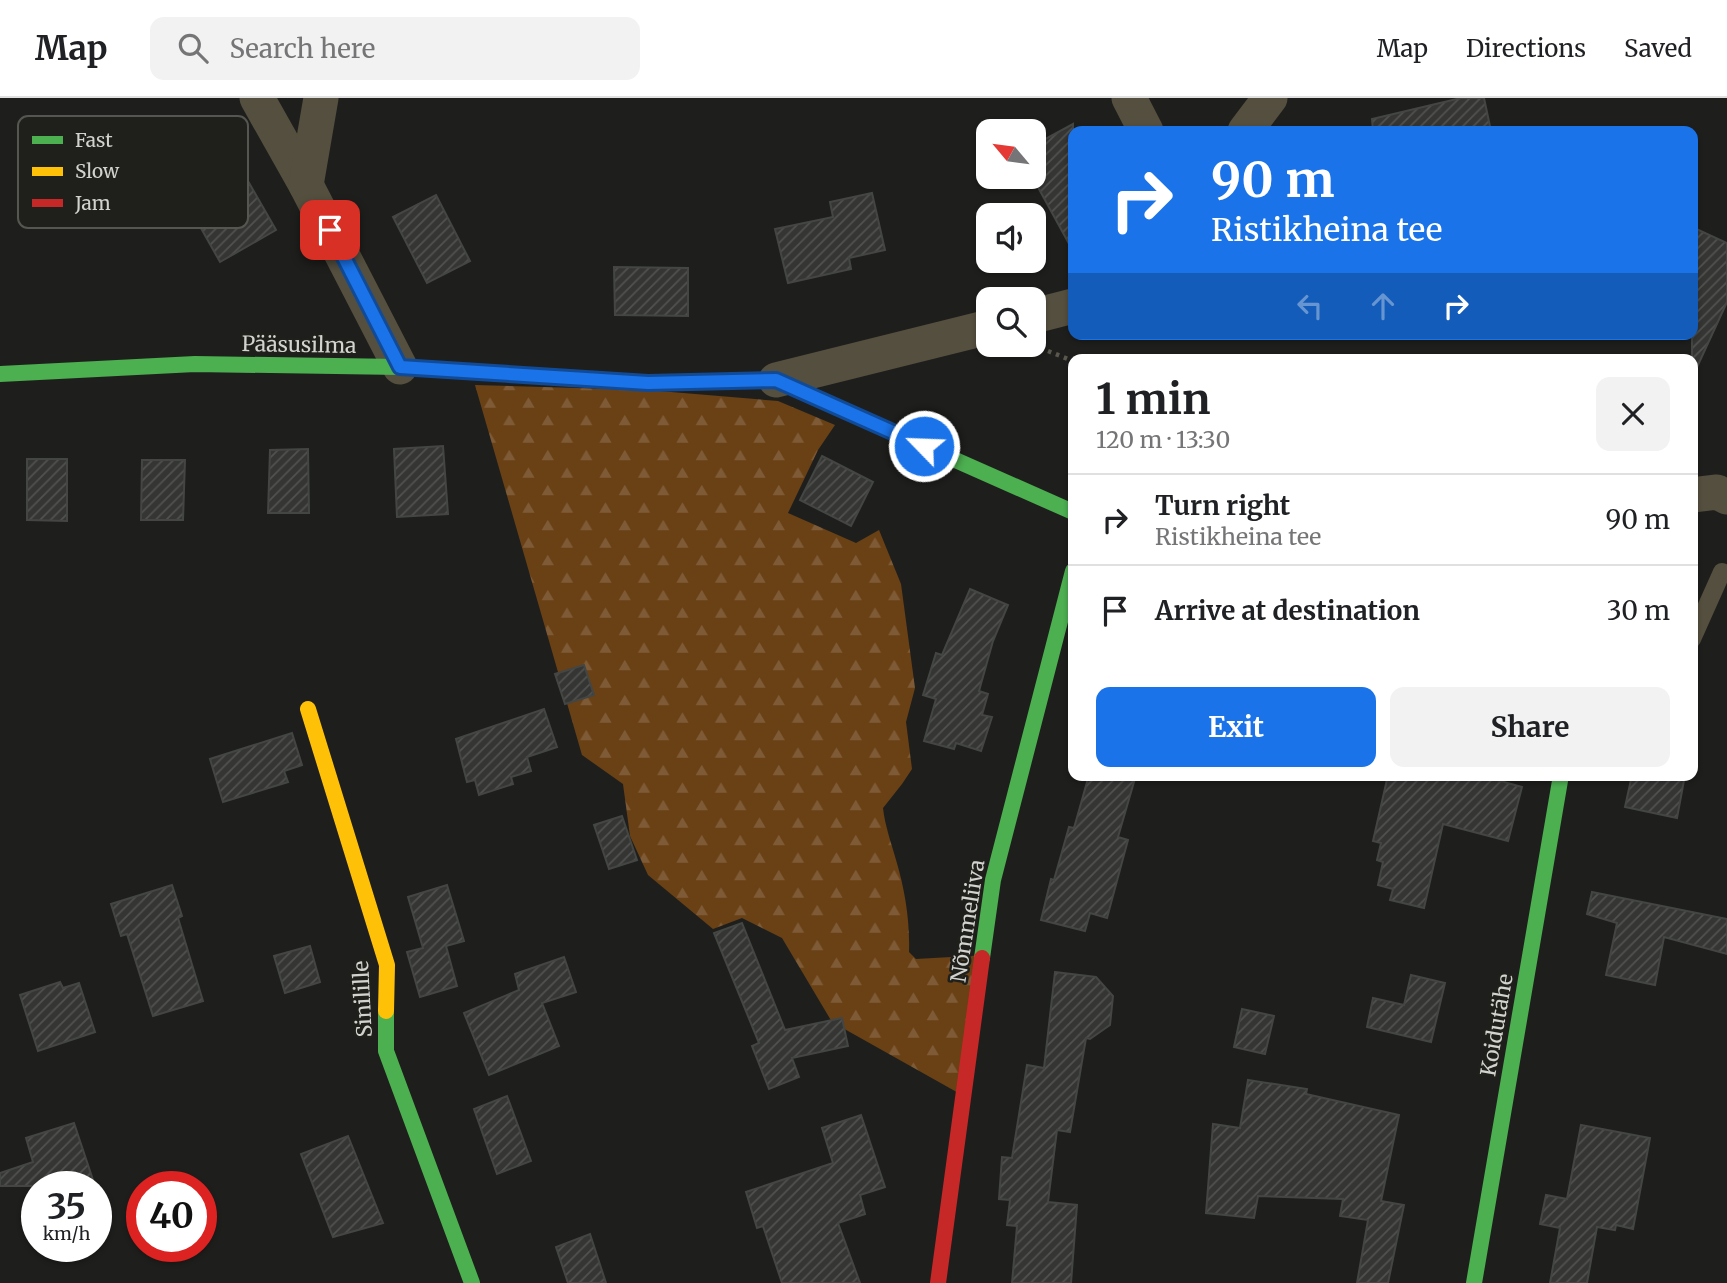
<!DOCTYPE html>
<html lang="en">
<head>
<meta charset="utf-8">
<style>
  body { margin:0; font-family:Merriweather,serif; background:#f2f2f2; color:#202124; height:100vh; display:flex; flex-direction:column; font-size:26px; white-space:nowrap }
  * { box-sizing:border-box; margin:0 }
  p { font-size:23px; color:#757577 }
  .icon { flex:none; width:38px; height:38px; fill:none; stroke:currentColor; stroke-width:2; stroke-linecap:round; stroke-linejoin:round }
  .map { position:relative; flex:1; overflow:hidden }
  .panel { position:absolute; left:1068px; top:256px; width:630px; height:427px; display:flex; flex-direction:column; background:#fff; border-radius:14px; box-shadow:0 2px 5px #0004 }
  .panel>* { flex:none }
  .hud { position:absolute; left:1068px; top:28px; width:630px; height:214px; border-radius:14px; box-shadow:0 2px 5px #0004; background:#1a73e8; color:#fff; overflow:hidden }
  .needle { width:46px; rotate:299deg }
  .buttons { position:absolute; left:976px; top:21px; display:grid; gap:14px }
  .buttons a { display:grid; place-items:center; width:70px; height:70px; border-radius:14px; background:#fff; box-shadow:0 2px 5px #0004; font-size:35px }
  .speed { position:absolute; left:21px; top:1073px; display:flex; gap:14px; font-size:35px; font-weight:700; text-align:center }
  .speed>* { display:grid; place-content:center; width:91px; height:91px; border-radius:50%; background:#fff; box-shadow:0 2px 5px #0004; line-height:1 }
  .speed small { font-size:18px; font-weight:400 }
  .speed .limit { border:10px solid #d22; background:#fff; color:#111 }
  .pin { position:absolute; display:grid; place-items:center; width:60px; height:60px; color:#fff; margin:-30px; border-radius:14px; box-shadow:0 4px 10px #0006 }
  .me { position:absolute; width:77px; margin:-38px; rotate:294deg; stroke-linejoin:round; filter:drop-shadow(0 0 5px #0008) }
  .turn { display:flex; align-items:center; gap:24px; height:147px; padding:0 28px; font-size:32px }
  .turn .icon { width:91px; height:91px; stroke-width:2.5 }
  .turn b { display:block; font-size:49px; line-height:60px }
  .lanes { display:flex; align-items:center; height:66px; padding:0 28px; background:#0003; justify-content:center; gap:35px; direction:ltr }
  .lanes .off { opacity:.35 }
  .round { display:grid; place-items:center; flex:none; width:74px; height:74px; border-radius:14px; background:#f2f2f2 }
  .overview { display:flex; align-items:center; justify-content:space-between; height:119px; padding:0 28px }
  h1 { font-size:42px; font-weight:700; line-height:52px }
  .button { display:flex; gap:14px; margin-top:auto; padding:14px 28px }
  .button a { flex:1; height:80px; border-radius:14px; background:#1a73e8; color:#fff; font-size:28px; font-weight:700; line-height:80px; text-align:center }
  .button a+a { background:#f2f2f2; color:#202124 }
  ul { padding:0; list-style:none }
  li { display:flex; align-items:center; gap:21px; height:91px; padding:0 28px; border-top:2px solid #e0e0e0 }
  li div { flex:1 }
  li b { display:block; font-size:26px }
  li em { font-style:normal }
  header { display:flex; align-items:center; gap:42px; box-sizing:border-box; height:98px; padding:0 35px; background:#fff; border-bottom:2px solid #e0e0e0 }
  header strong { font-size:33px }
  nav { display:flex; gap:38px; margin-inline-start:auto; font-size:24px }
  .search { width:490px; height:63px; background:#f2f2f2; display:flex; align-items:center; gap:18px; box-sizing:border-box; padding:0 24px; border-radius:14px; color:#757577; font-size:26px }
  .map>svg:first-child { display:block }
</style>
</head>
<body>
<header>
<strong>Map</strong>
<div class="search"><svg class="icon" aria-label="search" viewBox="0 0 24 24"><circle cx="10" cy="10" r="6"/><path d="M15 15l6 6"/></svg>Search here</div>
<nav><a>Map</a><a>Directions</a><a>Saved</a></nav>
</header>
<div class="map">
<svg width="1727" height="1185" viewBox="0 0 1727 1185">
  <defs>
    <pattern id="forest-firs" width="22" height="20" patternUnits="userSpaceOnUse" patternTransform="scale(1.75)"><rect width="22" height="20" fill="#6a4015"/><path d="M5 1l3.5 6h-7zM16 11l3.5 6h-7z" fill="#7e5b36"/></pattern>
    <pattern id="building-hatch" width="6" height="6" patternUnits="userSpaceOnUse" patternTransform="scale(1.75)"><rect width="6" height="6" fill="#353634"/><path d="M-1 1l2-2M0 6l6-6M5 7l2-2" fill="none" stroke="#515250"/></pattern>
  </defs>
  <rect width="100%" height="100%" fill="#1e1f1c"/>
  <path fill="url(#forest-firs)" d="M475,287L647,292L778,303L835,327L818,352L788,415L856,445L879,432L901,486L915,590L906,624L912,671L902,686L883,710C885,728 891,744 896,762C905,792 910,823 909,854L916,861L987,857L962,997L832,924L782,840L742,820L713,831L648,777L630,738L623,686L582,657Z"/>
  <g fill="url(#building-hatch)" stroke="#444644" stroke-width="2">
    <polygon points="1461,0 1484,0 1491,33 1373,33 1372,21"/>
    <polygon points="1073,26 1073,153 1034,82 1034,47"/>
    <polygon points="225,43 276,132 220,164 170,75"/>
    <polygon points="872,95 885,152 849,160 851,171 788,185 775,131 833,119 830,104"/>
    <polygon points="436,97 470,163 427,185 393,119"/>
    <polygon points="1692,129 1727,145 1727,204 1692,280"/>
    <polygon points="614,169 688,170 688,218 615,217"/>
    <polygon points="443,348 448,416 397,419 394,351"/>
    <polygon points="308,351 309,415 268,415 270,352"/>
    <polygon points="822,358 873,384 851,428 800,402"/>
    <polygon points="27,361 67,361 67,423 27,422"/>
    <polygon points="142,362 185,362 183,422 141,422"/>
    <polygon points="970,491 1008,507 993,543 979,593 988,596 982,617 992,619 981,653 956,645 954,651 924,643 936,601 923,597 936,555 942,557"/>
    <polygon points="584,567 594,597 565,606 555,576"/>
    <polygon points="544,611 557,649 527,659 531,673 511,679 513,686 479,697 475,682 467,684 456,641"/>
    <polygon points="292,635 302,667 284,673 288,684 223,704 210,661"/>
    <polygon points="1089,677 1136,677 1118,739 1128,742 1107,820 1090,815 1085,833 1041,822 1051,781 1054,782 1069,729 1074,730"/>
    <polygon points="1388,677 1479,677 1522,689 1508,743 1443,726 1424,810 1390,802 1393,791 1378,787 1383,764 1377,762 1381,745 1373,743"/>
    <polygon points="1632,677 1685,677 1677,720 1625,709"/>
    <polygon points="622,718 637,762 609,771 594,727"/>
    <polygon points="172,787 182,818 178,820 203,903 153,918 127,836 121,838 111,806"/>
    <polygon points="447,787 464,843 446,848 457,888 420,899 407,854 423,850 408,799"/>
    <polygon points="1592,794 1727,821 1727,856 1664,839 1655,887 1606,877 1617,825 1587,816"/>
    <polygon points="742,825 785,932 842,920 848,948 792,960 799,979 769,991 752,948 759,945 714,835"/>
    <polygon points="310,848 320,884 285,895 274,858"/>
    <polygon points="564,859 576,894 542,905 559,948 489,977 464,915 519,892 515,876"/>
    <polygon points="1055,874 1096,879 1113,898 1110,927 1090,941 1086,940 1070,1034 1057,1032 1048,1104 1077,1107 1071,1185 1012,1185 1017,1128 1007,1127 1010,1102 999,1101 1002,1059 1012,1060 1027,967 1044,970"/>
    <polygon points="1411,877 1445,885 1431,944 1367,929 1373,900 1404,907"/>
    <polygon points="60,884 63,890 79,885 95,934 38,953 20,897"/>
    <polygon points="1242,911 1274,918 1265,956 1234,949"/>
    <polygon points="1248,982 1307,991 1306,996 1399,1017 1381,1103 1404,1107 1388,1185 1357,1185 1368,1122 1340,1118 1343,1101 1258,1098 1254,1120 1206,1115 1213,1026 1240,1030"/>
    <polygon points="507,998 531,1063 497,1076 474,1011"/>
    <polygon points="861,1017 885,1089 860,1097 865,1116 838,1125 860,1185 782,1185 763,1128 757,1130 746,1094 833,1065 822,1030"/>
    <polygon points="74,1025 95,1088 0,1088 0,1075 33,1064 26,1040"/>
    <polygon points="1581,1027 1650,1040 1633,1131 1616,1127 1615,1132 1597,1129 1587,1185 1550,1185 1560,1130 1540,1126 1546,1097 1567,1101"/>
    <polygon points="348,1038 383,1125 333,1139 301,1056"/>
    <polygon points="590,1136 606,1185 568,1185 556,1149"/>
  </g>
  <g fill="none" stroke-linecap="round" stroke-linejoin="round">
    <polyline stroke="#5a574c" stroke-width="4.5" stroke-dasharray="3.5 5" stroke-linecap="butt" points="1048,253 1073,263"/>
    <polyline stroke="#554f3f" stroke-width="18" points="1692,541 1722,474"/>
    <g stroke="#554f3f" stroke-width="35">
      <polyline points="257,0 306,87 400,269"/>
      <polyline points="1129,0 1146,33"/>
      <polyline points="1245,33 1270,0"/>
      <polyline points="306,87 321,0"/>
      <polyline points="1034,218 1073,208"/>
      <polyline points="776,282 989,229"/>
      <polyline points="1692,397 1717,394 1727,399"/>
    </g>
    <g stroke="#4caf50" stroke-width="16">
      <polyline points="0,276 195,266 400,269 552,279"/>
      <polyline points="899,337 1073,414"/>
      <polyline points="982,860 993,782 1073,473"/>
      <polyline points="386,913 386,953 472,1185"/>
      <polyline points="1474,1185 1561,677"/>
    </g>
    <g stroke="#ffc107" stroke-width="16">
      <polyline points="552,279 648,285 776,282 899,337"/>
      <polyline points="308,611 387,867 386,913"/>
    </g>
    <polyline stroke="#c62828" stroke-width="16" points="938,1185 982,860"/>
  </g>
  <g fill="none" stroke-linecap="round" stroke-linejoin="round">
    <defs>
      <polyline id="route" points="330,132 400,269 648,285 776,282 924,348"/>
    </defs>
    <use href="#route" stroke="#114b97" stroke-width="18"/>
    <use href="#route" stroke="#1a73e8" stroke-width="12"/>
  </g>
  <g text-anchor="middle" stroke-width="5" stroke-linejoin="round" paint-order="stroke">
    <g font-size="21" fill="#d2d3cf" stroke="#1f201b">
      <text transform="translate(299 247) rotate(1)" y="7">Pääsusilma</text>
      <text transform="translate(968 823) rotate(-81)" y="7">Nõmmeliiva</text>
      <text transform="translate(363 901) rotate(-93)" y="7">Sinilille</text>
      <text transform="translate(1497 927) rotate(-80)" y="7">Koidutähe</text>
    </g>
  </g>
  <rect x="18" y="18" width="230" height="112" rx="10" fill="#1f201b" stroke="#555651" stroke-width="2"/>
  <rect x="32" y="38" width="31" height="8" fill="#4caf50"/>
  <rect x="32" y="69" width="31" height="9" fill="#ffc107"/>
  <rect x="32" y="101" width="31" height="8" fill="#c62828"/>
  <g font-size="19" fill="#d2d3cf">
    <text x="75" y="49">Fast</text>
    <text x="75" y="80">Slow</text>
    <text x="75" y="112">Jam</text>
  </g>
</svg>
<div class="buttons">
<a><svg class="needle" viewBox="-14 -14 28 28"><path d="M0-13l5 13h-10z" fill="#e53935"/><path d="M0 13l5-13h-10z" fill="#757577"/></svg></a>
<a><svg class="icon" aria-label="sound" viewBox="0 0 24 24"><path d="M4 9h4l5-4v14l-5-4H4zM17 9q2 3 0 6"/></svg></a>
<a><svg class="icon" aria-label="search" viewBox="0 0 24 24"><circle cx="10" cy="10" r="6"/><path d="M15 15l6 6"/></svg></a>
</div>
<div class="speed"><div>35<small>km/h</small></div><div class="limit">40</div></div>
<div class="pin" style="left:330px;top:132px;background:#d93025"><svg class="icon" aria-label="arrive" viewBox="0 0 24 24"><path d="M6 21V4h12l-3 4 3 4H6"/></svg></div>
<svg class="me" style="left:924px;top:348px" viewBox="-20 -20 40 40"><circle r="17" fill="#1a73e8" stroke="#fff" stroke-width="3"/><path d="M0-11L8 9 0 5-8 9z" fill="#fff"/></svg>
<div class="hud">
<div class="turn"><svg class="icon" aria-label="right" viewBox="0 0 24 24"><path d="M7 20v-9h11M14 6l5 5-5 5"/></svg><div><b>90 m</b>Ristikheina tee</div></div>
<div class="lanes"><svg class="icon off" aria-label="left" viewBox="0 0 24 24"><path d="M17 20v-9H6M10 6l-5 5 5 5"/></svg><svg class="icon off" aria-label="ahead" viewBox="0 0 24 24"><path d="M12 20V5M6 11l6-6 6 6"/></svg><svg class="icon" aria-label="right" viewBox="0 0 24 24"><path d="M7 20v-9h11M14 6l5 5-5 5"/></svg></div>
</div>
<section class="panel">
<div class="overview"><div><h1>1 min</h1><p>120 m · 13:30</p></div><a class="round"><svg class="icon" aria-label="close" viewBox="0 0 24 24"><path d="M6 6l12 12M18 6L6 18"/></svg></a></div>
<ul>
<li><svg class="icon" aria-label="right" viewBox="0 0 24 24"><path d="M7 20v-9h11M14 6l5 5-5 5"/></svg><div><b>Turn right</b><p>Ristikheina tee</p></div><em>90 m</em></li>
<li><svg class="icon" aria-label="arrive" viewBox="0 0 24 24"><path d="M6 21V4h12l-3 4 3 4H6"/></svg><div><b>Arrive at destination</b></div><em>30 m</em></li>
</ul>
<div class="button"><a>Exit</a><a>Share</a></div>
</section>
</div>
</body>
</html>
